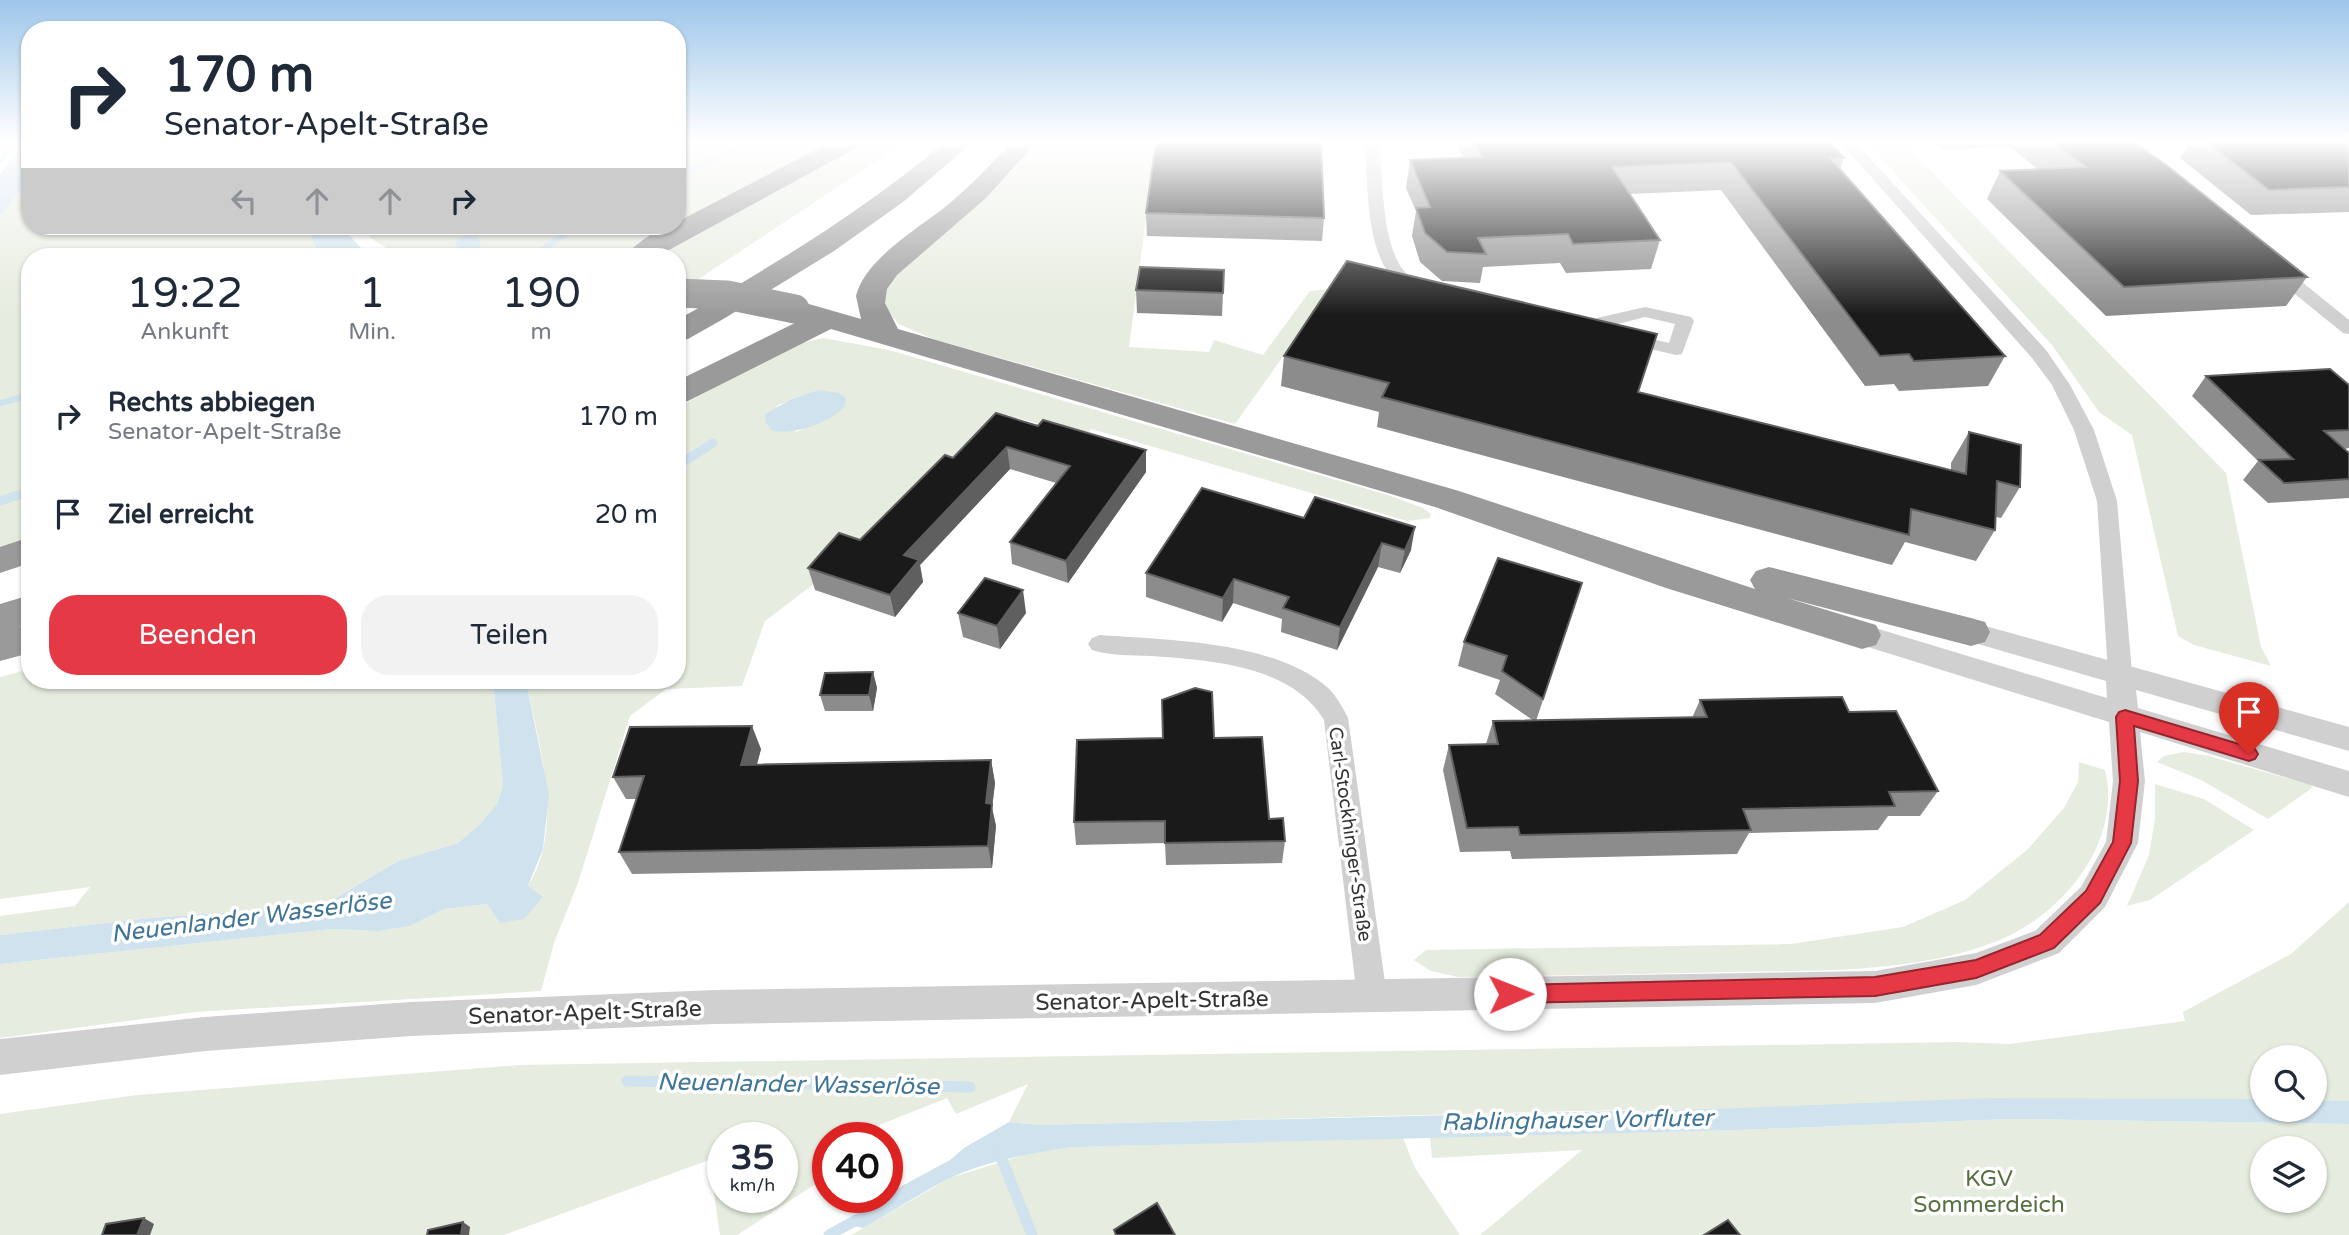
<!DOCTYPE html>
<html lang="de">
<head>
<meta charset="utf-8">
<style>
  body { margin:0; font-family:"Varela Round",sans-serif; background:#f2f2f3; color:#1f2937; height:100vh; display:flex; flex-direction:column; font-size:26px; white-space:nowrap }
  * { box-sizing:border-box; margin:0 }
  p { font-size:23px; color:#747a83 }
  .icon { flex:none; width:38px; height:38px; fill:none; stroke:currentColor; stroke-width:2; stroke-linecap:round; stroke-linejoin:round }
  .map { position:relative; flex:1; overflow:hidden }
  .details { position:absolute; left:21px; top:248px; width:665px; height:441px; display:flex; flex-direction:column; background:#fff; border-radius:28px; box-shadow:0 2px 5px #0004 }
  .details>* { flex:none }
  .banner { position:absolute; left:21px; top:21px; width:665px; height:214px; border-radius:28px; box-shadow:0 2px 5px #0004; background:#fff; color:#1f2937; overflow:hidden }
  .buttons { position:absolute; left:2250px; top:1045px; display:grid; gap:14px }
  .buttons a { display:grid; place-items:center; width:77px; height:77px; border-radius:50%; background:#fff; box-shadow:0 2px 5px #0004; font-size:35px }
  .speed { position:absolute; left:707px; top:1122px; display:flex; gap:14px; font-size:35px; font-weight:700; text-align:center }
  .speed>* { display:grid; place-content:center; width:91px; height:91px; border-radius:50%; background:#fff; box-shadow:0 2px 5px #0004; line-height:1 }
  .speed small { font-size:18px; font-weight:400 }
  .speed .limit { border:10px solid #d22; background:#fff; color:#111 }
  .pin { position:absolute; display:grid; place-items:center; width:60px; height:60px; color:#fff; margin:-72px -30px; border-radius:50% 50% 50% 0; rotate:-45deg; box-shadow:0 0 7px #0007 }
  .pin .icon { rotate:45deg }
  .me { position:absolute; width:77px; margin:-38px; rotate:89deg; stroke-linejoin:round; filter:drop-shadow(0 0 5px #0008) }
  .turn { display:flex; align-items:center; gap:24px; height:147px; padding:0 28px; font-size:32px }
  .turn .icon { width:91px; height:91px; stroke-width:2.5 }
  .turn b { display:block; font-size:49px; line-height:60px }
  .lanes { display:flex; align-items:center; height:66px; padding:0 28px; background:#0003; justify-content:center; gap:35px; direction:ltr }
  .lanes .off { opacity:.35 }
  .eta { display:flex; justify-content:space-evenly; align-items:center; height:119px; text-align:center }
  .eta b { font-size:42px; font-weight:600; line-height:49px }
  .button { display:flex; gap:14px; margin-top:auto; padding:14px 28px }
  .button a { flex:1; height:80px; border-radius:28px; background:#e63946; color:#fff; font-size:28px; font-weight:600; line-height:80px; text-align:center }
  .button a+a { background:#f2f2f3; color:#1f2937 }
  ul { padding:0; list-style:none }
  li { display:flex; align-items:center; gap:21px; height:98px; padding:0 28px }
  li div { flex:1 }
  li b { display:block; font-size:26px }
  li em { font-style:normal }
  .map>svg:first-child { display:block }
</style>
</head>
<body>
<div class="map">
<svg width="2349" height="1235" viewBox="0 0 2349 1235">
  <rect width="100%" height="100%" fill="#fff"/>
  <g fill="#e6ecdf" fill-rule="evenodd">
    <polygon points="677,142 831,142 677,222"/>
    <polygon points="865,142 906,142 697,280 677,281 677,257 652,257 683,238"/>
    <polygon points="1036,142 1156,142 1129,347 1209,352 1214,340 1263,355 1310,291 1331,289 1235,424 933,339 899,324 885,309 884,290 896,275 960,220 1011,172"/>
    <polygon points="1866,142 1902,142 2226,473 2261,647 2271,666 2194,645 2178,636 2132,435 2099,412 2052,345"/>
    <polygon points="30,178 30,226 307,226 317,251 324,257 30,257 30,541 0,552 0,216"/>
    <polygon points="359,226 670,226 646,237 621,257 484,257 474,228 459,257 401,257 372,239"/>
    <path d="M823,338L889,350L1388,495L1423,508L1431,514L1430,518L1407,521L1123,438L1091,429L1085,437L1007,415L852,555L765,621L742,686L666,689L630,716L578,883L554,943L541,991L195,1012L0,1038V964L332,929L378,931L410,926L444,909L487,904L500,922C509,911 519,900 527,888C566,826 539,747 526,681H677V408L792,345ZM816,390L812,425L796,432L776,406Z"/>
    <polygon points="30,669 30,681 493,681 503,785 497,804 479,825 458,843 398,861 324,905 150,918 0,935 0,916 75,906 90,887 0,899 0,677"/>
    <polygon points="2184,752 2209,756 2311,785 2312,788 2268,819 2201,780 2157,762 2164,756"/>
    <path d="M2079,762L2105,770C2123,844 2060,917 1995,942C1911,974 1816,970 1728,972C1638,974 1548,976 1458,977L1431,971L1414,960L1426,950L1791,944L1903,927L1965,900L2027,850L2064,808L2078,782Z"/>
    <polygon points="2155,784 2204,799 2254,830 2150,900 2127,906 2149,855 2155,819"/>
    <path d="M2349,902V1101L2315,1100V1057H2263V1099L1578,1111L1039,1125L1009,1122L1028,1084L956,1114L947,1098L859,1133L860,1137L828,1138V1176L737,1235H720L709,1160L504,1235H0V1114L137,1095L520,1065L1958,1042L2009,1044L2185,1021L2183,1012L2291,954ZM723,1138H782V1197H723Z"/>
    <path d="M2009,1119L2349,1124V1235H1480L1582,1150L1432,1158L1430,1137L1740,1130ZM2263,1148H2315V1200H2263Z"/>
    <polygon points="1403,1138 1415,1168 1460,1235 851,1235 950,1178 1033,1152 1075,1147"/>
  </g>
  <g fill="#cfe2ee">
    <polygon points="0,142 30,142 30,178 0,216 0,175 18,149 0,147"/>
    <polygon points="307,226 340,226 360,247 376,257 324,257 317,251"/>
    <polygon points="475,227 484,257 459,257 455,243"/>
    <path d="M817,390L839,393L846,398L845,406C828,424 797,434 773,431L766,423L765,414L790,400Z"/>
    <polygon points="493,681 526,681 549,795 543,849 528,886 543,897 524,919 500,923 487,904 444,909 410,926 378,931 332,929 0,964 0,935 150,918 324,905 398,861 458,843 479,825 497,804 503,785"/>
    <path d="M1991,1098L2263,1099V1110H2315V1100L2349,1101V1124L2009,1119L1740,1130L1075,1147C1038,1151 982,1162 948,1179C919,1194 891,1212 863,1228L848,1225C858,1212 870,1198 887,1197V1194L950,1160L964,1148L1009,1122L1039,1125L1738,1108Z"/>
  </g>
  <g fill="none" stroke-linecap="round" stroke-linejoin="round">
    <g stroke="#cfe2ee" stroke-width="6">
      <polyline points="0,161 14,144 30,145"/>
      <polyline points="677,177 749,142"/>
      <polyline points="532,257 577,226"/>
      <polyline points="0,403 30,395"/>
    </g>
    <g stroke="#cfe2ee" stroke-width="9">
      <polyline points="677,466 713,443"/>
      <polyline points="0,501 30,491"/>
    </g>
    <g stroke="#cfe2ee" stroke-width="11">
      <polyline points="627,1081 970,1087"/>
      <polyline points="999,1152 1032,1235"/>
      <polyline points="829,1235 858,1219"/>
    </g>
    <g fill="#d0d0d0" fill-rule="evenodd">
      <path d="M1365,142H1379C1383,177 1381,243 1404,271C1411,280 1424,279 1432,287L1429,291C1421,293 1415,290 1408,288C1364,272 1368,181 1365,142Z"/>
      <polygon points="1840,142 1855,142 2046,350 2070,385 2094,430 2117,501 2132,672 2128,678 2120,681 2112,678 2108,672 2097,501 2074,430 2052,385 2032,358"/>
      <polygon points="2275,264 2281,265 2349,320 2349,334 2343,333 2269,273 2267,269"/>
      <polygon points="1645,307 1691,317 1694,321 1682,354 1676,355 1620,342 1617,338 1626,333 1669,343 1675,324 1645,317 1610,326 1605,335 1599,336 1590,331 1597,318"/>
      <path d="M1100,635C1167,640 1274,641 1327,687C1336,695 1343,708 1348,718L1387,997L1382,1007L1372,1011L1362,1007L1357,997L1324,720C1291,665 1209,660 1151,656C1132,655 1110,656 1092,650L1088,644L1092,638Z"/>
    </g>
    <polygon fill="#d0d0d0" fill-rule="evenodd" points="1971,622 2349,727 2349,751 2136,690 2138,708 2349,771 2349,797 2140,732 2145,781 2138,843 2105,907 2059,953 1976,985 1875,1003 716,1024 411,1036 205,1051 0,1075 0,1039 205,1017 411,1002 716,990 1875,971 1976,953 2035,931 2081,887 2106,842 2113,781 2109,722 1852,642 1848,635 1852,628 1862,624 2107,698 2106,681 1961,639 1957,632 1961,625"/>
    <g fill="#9a9a9a" fill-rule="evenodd">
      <path d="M831,142H862L858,147L656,257H625C635,243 660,226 677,226V222Z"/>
      <path d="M945,142H973L903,202L834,251L725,318L688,339L677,342V320C771,267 862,212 945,142Z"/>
      <path d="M1011,142H1037L986,198L897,275L887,289L885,303L898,329L1459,491L1755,589L1750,580L1756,571L1769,567L1971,618L1985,622L1990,632L1985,642L1971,646L1787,598L1876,625L1881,635L1876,645L1862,649L1666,588L1435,507L831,329L688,401L677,404V381L801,320L784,315L780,309L784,303L795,300L861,319L856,296C865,258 921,227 950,203C972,184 992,164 1011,142Z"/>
      <polygon points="30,537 30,563 0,573 0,547"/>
      <polygon points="30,595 30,623 18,627 30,624 30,653 0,661 0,604"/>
    </g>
    <polyline stroke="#9a9a9a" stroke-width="29" points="677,293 727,295 795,309"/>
  </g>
  <g fill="#8c8c8c">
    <polygon points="1456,142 1830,142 1844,158 1840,169 2005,356 1988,386 1899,391 1894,384 1865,386 1721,190 1630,194 1660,240 1651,269 1566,273 1560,263 1483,267 1480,283 1442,281 1420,262 1412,236 1416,211 1406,188 1410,160 1463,158"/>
    <polygon points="1934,142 2134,142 2307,277 2286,306 2106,316 1987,199 2000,171 2038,169 2008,146 1943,150"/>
    <polygon points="2182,142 2349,142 2349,212 2251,215 2180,158 2188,146"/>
    <polygon points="1146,213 1324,218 1322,241 1147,236"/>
    <polygon points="1224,270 1222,316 1137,313 1136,290"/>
    <polygon points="1284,356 1638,392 1951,470 1951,463 1969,432 2020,487 2001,518 1996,517 1995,530 1976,561 1905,542 1892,565 1377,427 1379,412 1281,386"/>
    <polygon points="2206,376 2349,385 2349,448 2344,449 2349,453 2349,498 2268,503 2243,480 2258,461 2192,396"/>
    <polygon points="996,413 1146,472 1068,583 1012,564 1010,542 1056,483 1010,469 920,565 923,582 895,617 815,590 808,568 860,540 953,458"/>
    <polygon points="1202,488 1411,550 1400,573 1378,567 1337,650 1281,632 1282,619 1233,603 1222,622 1146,597 1146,573"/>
    <polygon points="1582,583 1536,721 1692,718 1700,700 1849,712 1938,791 1920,816 1888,816 1878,830 1749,833 1737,854 1512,859 1510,851 1460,852 1443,770 1449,745 1486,744 1493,721 1534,721 1495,694 1500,680 1458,666 1464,642"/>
    <polygon points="958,613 1026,613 1000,649 963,637"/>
    <polygon points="873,672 877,688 873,711 825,711 820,695"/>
    <polygon points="1214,738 1285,841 1282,863 1166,865 1165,843 1076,845 1074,822"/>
    <polygon points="761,749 757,764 991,760 995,783 992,808 996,826 992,868 632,874 619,852 636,799 626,799 613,777"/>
  </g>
  <g fill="#5f5f5f">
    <polygon points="1007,447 1010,469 920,565 923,582 895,617 890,595 904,555"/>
    <polygon points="1146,450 1146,472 1068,583 1066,561"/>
    <polygon points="1415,527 1411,550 1400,573 1405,550"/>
    <polygon points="1382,543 1378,567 1337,650 1340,627"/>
    <polygon points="1234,579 1233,603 1222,622 1223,598"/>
    <polygon points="1023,590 1026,613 1000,649 997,626"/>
    <polygon points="873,672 877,688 873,711 869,695"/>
    <polygon points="752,726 761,749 751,787 741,765"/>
    <polygon points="991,760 995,783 992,808 996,826 992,868 988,846 986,803"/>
    <polygon points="144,1218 154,1224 150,1235 137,1235"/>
    <polygon points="463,1222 470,1227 469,1235 461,1235"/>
  </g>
  <g fill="#1a1a1a" stroke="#5f5f5f" stroke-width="2">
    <polygon points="1156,142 1321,142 1324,218 1146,213"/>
    <polygon points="1474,142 1830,142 1844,158 1830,158 2005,356 1914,361 1909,354 1880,356 1731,162 1612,167 1660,240 1573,244 1568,234 1478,238 1486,254 1447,252 1425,233 1416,208 1430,207 1410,160 1482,157"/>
    <polygon points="2052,142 2134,142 2165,164 2307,277 2124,287 2000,171 2086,167"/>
    <polygon points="2207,142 2349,142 2349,187 2269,190"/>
    <polygon points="1347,261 1657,334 1638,392 1966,474 1969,432 2021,445 2020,487 1997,481 1995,530 1911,509 1909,535 1382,397 1389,383 1284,356"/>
    <polygon points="1140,267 1224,270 1223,293 1136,290"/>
    <polygon points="2330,369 2349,385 2349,430 2324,431 2349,453 2349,479 2284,483 2259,460 2293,459 2206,376"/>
    <polygon points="996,413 1038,426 1043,420 1146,450 1066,561 1010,542 1070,466 1007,447 904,555 919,560 890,595 808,568 839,533 860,540 945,455 953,458"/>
    <polygon points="1202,488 1304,518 1315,497 1415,527 1405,550 1382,543 1340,627 1283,608 1289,597 1234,579 1223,598 1146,573"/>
    <polygon points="1498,558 1582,583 1543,699 1502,671 1507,656 1464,642"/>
    <polygon points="985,578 1023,590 997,626 958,613"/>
    <polygon points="873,672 869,695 820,695 825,673"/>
    <polygon points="1195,688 1212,692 1214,738 1262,737 1269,819 1283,818 1285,841 1165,843 1165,821 1074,822 1077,740 1163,738 1162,700"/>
    <polygon points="1842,697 1849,712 1896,711 1938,791 1889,792 1895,806 1743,809 1751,830 1520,835 1518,827 1467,828 1449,745 1498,744 1493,721 1707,717 1700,700"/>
    <polygon points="752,726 741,765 991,760 986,803 992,804 988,846 619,852 644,776 613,777 630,727"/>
    <polygon points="1157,1203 1175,1235 1116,1235 1114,1230"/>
    <polygon points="144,1218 137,1235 102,1235 106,1224"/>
    <polygon points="1728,1220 1740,1235 1704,1235"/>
    <polygon points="463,1222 461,1235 427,1235 428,1230"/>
  </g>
  <linearGradient id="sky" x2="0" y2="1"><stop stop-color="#9ec6ea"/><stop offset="0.45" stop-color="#fff"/><stop offset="1" stop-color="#fff" stop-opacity="0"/></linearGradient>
  <rect width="2349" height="315" fill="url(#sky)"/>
  <polygon fill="#e63946" stroke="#96252e" stroke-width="2" points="2125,710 2249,747 2255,749 2258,754 2255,759 2249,761 2134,726 2138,781 2131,843 2100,903 2054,948 1976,978 1875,996 1510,1003 1503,1001 1500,994 1503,987 1510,985 1875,977 1976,960 2040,935 2086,891 2113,842 2120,781 2116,717 2119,712"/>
  <g text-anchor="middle" stroke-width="7" stroke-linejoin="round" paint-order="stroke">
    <g font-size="19" fill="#333" stroke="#fff">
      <text transform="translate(1351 834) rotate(82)" y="7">Carl-Stockhinger-Straße</text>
    </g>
    <g font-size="23" fill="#333" stroke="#fff">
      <text transform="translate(1152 1000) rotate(-1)" y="8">Senator-Apelt-Straße</text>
      <text transform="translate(585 1012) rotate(-2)" y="8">Senator-Apelt-Straße</text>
    </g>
    <g font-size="23" fill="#56703f" stroke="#fff">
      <text x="1989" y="1186">KGV<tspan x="1989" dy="26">Sommerdeich</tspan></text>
    </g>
    <g font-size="24" font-style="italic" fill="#3f7597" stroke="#fff">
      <text transform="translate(251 917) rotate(-7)" y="8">Neuenlander Wasserlöse</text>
      <text transform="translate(798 1084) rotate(1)" y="8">Neuenlander Wasserlöse</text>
      <text transform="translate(1577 1120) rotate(-1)" y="8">Rablinghauser Vorfluter</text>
    </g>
  </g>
</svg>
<div class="buttons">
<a><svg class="icon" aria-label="search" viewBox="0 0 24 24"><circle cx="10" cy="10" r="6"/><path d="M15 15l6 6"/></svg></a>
<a><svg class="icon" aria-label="layers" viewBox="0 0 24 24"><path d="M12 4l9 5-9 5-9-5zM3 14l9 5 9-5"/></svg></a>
</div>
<div class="speed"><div>35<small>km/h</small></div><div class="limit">40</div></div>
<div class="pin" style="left:2249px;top:754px;background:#d93025"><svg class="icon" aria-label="arrive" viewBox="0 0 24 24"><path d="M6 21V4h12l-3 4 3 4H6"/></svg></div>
<svg class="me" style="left:1510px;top:994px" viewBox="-20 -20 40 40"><circle r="19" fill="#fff"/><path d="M0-13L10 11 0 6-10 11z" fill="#e63946"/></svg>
<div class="banner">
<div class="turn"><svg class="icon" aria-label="right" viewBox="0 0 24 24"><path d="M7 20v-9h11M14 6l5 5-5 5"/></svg><div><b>170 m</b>Senator-Apelt-Straße</div></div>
<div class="lanes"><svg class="icon off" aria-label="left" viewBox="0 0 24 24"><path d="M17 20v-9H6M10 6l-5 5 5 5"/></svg><svg class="icon off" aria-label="ahead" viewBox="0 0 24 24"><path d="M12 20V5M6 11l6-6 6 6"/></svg><svg class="icon off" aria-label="ahead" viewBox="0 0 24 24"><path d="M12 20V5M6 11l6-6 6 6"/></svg><svg class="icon" aria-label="right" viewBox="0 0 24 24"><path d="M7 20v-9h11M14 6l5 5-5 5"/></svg></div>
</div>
<section class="details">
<div class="eta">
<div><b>19:22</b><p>Ankunft</p></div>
<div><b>1</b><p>Min.</p></div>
<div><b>190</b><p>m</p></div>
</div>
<ul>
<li><svg class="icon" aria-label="right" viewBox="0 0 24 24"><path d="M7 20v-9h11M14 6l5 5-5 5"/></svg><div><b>Rechts abbiegen</b><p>Senator-Apelt-Straße</p></div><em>170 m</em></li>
<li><svg class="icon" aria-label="arrive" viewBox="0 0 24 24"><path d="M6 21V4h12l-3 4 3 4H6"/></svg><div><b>Ziel erreicht</b></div><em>20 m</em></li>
</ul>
<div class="button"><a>Beenden</a><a>Teilen</a></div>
</section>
</div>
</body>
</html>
